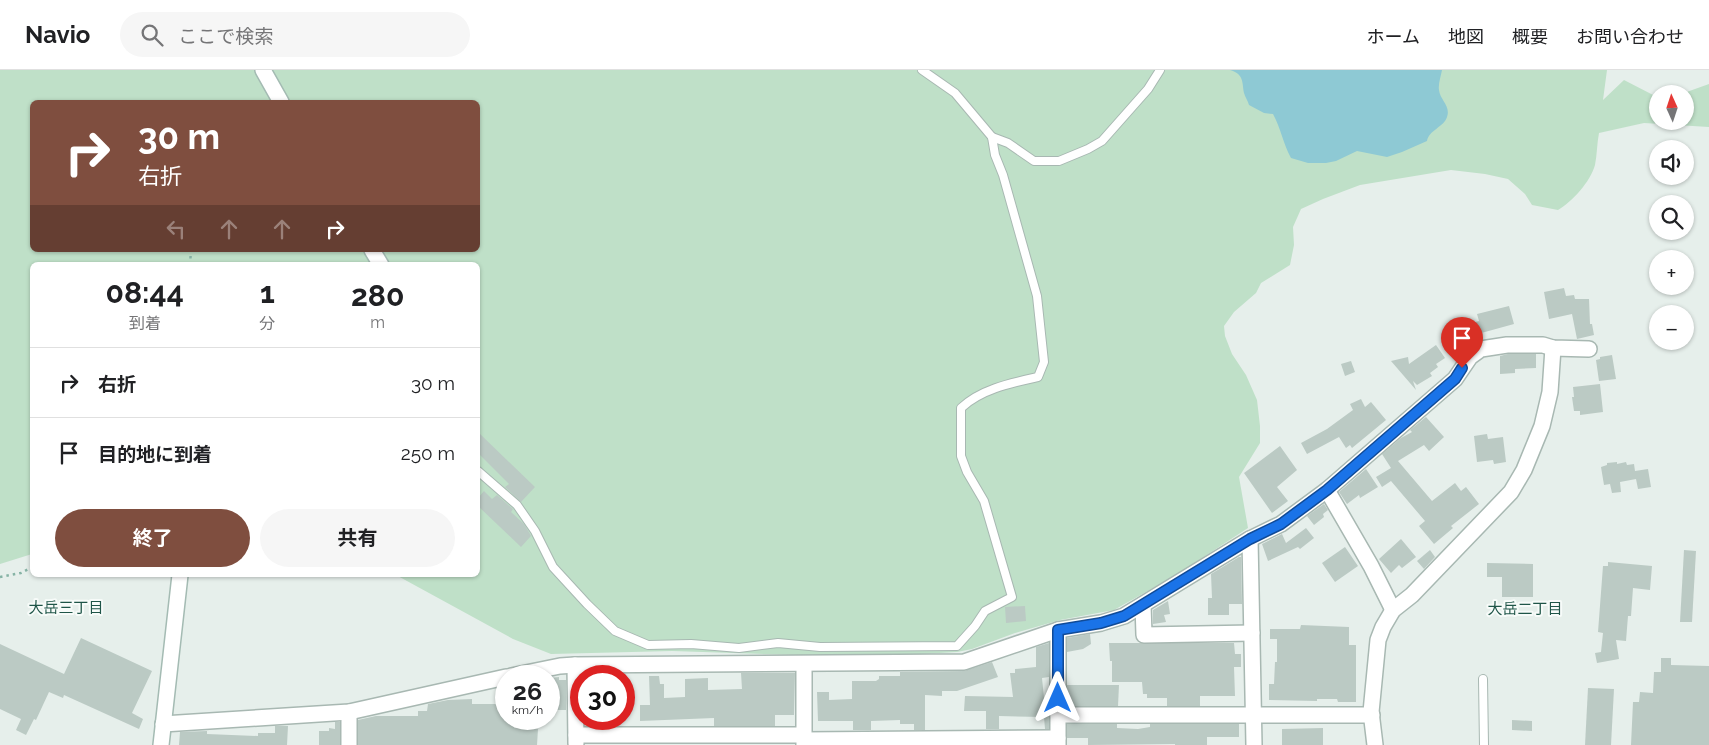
<!DOCTYPE html>
<html lang="ja">
<head>
<meta charset="utf-8">
<style>
  body { margin:0; font-family:Raleway,"Noto Sans JP",sans-serif; background:#f6f6f6; color:#202124; height:100vh; display:flex; flex-direction:column; font-size:19px; white-space:nowrap }
  * { box-sizing:border-box; margin:0 }
  p { font-size:16px; color:#757577 }
  .icon { flex:none; width:28px; height:28px; fill:none; stroke:currentColor; stroke-width:2; stroke-linecap:round; stroke-linejoin:round }
  .map { position:relative; flex:1; overflow:hidden }
  .drawer { position:absolute; left:30px; top:192px; width:450px; height:315px; display:flex; flex-direction:column; background:#fff; border-radius:8px; box-shadow:0 1px 4px #0004 }
  .drawer>* { flex:none }
  .banner { position:absolute; left:30px; top:30px; width:450px; height:152px; border-radius:8px; box-shadow:0 1px 4px #0004; background:#7f4e3f; color:#fff; overflow:hidden }
  .needle { width:32px; rotate:357deg }
  .controls { position:absolute; left:1649px; top:15px; display:grid; gap:10px }
  .controls a { display:grid; place-items:center; width:45px; height:45px; border-radius:50%; background:#fff; box-shadow:0 1px 4px #0004; font-size:25px }
  .speed { position:absolute; left:495px; top:595px; display:flex; gap:10px; font-size:25px; font-weight:700; text-align:center }
  .speed>* { display:grid; place-content:center; width:65px; height:65px; border-radius:50%; background:#fff; box-shadow:0 1px 4px #0004; line-height:1 }
  .speed small { font-size:12px; font-weight:400 }
  .speed .limit { border:8px solid #d22; background:#fff; color:#111 }
  .pin { position:absolute; display:grid; place-items:center; width:42px; height:42px; color:#fff; margin:-51px -21px; border-radius:50% 50% 50% 0; rotate:-45deg; box-shadow:0 0 5px #0007 }
  .pin .icon { rotate:45deg }
  .me { position:absolute; width:55px; margin:-28px; rotate:0deg; stroke-linejoin:round; filter:drop-shadow(0 0 4px #0008) }
  .turn { display:flex; align-items:center; gap:18px; height:105px; padding:0 25px; font-size:22px }
  .turn .icon { width:65px; height:65px; stroke-width:2.5 }
  .turn b { display:block; font-size:35px; line-height:42px }
  .lanes { display:flex; align-items:center; height:48px; padding:0 25px; background:#0003; justify-content:center; gap:25px; direction:ltr }
  .lanes .off { opacity:.35 }
  .eta { display:flex; justify-content:space-evenly; align-items:center; height:85px; text-align:center }
  .eta b { font-size:30px; font-weight:700; line-height:35px }
  .button { display:flex; gap:10px; margin-top:auto; padding:10px 25px }
  .button a { flex:1; height:58px; border-radius:30px; background:#7f4e3f; color:#fff; font-size:20px; font-weight:700; line-height:58px; text-align:center }
  .button a+a { background:#f6f6f6; color:#202124 }
  ul { padding:0; list-style:none }
  li { display:flex; align-items:center; gap:15px; height:70px; padding:0 25px; border-top:1px solid #e0e0e0 }
  li div { flex:1 }
  li b { display:block; font-size:19px }
  li em { font-style:normal }
  header { display:flex; align-items:center; gap:30px; box-sizing:border-box; height:70px; padding:0 25px; background:#fff; border-bottom:1px solid #e0e0e0 }
  header strong { font-size:24px }
  nav { display:flex; gap:28px; margin-inline-start:auto; font-size:18px }
  .search { width:350px; height:45px; background:#f6f6f6; display:flex; align-items:center; gap:12px; box-sizing:border-box; padding:0 18px; border-radius:28px; color:#757577; font-size:19px }
  .map>svg:first-child { display:block }
</style>
</head>
<body>
<header>
<strong>Navio</strong>
<div class="search"><svg class="icon" aria-label="search" viewBox="0 0 24 24"><circle cx="10" cy="10" r="6"/><path d="M15 15l6 6"/></svg>ここで検索</div>
<nav><a>ホーム</a><a>地図</a><a>概要</a><a>お問い合わせ</a></nav>
</header>
<div class="map">
<svg width="1709" height="675" viewBox="0 0 1709 675">
  <rect width="100%" height="100%" fill="#e6efeb"/>
  <path fill="#bfe0c8" fill-rule="evenodd" d="M0,0H1607L1603,30L1624,10L1657,27L1658,51H1685V24H1681L1709,14V57L1644,53L1599,63C1597,73 1597,85 1595,95C1590,112 1573,131 1558,140L1532,135L1525,124L1508,109L1485,104L1451,100L1360,115L1323,129L1301,139L1293,157L1294,175L1290,195L1261,213L1256,223L1234,242L1224,256L1225,266L1232,284L1246,305L1257,330L1260,356V373L1239,407L1248,458L1176,505L1114,540L1060,550L1015,563L972,579L957,582L904,585H797L672,581L551,584L513,569L396,505H478V195H32V484L0,494ZM32,32H478V180H32Z"/>
  <path fill="#8ec9d4" d="M1230,0H1442C1441,6 1438,14 1439,20C1440,30 1451,36 1447,47C1444,57 1429,60 1427,71L1402,82L1387,87L1357,81L1336,91L1326,93H1308L1291,88C1283,73 1281,59 1273,44L1264,43L1249,35C1248,31 1245,27 1244,23C1242,12 1244,4 1230,0Z"/>
  <g fill="#bbcac4">
    <polygon points="1564,218 1566,226 1574,225 1575,229 1589,229 1590,254 1592,254 1594,265 1577,269 1572,244 1549,249 1544,222"/>
    <polygon points="1509,236 1514,254 1474,265 1473,263 1471,264 1468,254 1479,251 1477,244"/>
    <polygon points="1436,275 1445,288 1436,294 1438,297 1430,303 1432,306 1417,315 1413,311 1416,320 1391,291 1408,287 1409,294"/>
    <polygon points="1508,284 1536,284 1536,298 1515,299 1515,303 1500,304 1500,286"/>
    <polygon points="1612,285 1616,309 1599,311 1596,290 1600,289 1600,287"/>
    <polygon points="1351,291 1355,302 1345,306 1341,294"/>
    <polygon points="1600,314 1603,342 1580,345 1580,341 1574,341 1572,327 1574,327 1573,317"/>
    <polygon points="1361,329 1365,337 1371,332 1386,350 1352,378 1350,375 1346,378 1339,367 1307,384 1301,373 1327,359 1353,340 1350,334"/>
    <polygon points="1426,347 1444,367 1429,381 1424,375 1398,391 1432,431 1455,413 1461,421 1466,417 1479,434 1451,456 1453,458 1434,474 1419,456 1425,451 1391,411 1382,417 1376,407 1391,398 1382,384 1401,368 1412,362 1410,360"/>
    <polygon points="478,362 535,417 521,432 505,417 509,414 478,383"/>
    <polygon points="1487,364 1488,369 1503,367 1506,392 1494,394 1493,390 1477,392 1474,366"/>
    <polygon points="1280,376 1297,400 1277,417 1288,431 1272,443 1244,403"/>
    <polygon points="1617,392 1617,394 1626,392 1627,395 1634,394 1635,401 1648,399 1651,417 1638,419 1636,409 1620,412 1621,422 1612,423 1610,414 1604,415 1601,397 1607,395 1607,393"/>
    <polygon points="1366,399 1378,417 1360,428 1359,425 1347,434 1339,422"/>
    <polygon points="484,421 492,429 497,425 513,439 511,442 524,454 530,464 531,466 521,477 478,436 478,428"/>
    <polygon points="1324,434 1328,440 1323,444 1324,447 1314,455 1307,446"/>
    <polygon points="1306,458 1314,468 1300,479 1298,477 1268,491 1262,474 1282,464 1286,473"/>
    <polygon points="1401,469 1416,487 1402,498 1399,495 1391,503 1379,489"/>
    <polygon points="1345,477 1358,496 1335,512 1322,493"/>
    <polygon points="1430,480 1435,487 1424,499 1417,491"/>
    <polygon points="1684,480 1696,481 1692,552 1680,552"/>
    <polygon points="1239,487 1241,487 1242,534 1229,534 1229,545 1208,545 1208,528 1212,528 1211,504"/>
    <polygon points="1608,492 1652,496 1650,520 1633,518 1631,546 1628,546 1626,571 1616,570 1619,589 1597,593 1595,583 1601,582 1603,563 1598,562 1603,496 1608,496"/>
    <polygon points="1487,493 1533,494 1533,527 1502,527 1502,507 1487,507"/>
    <polygon points="1168,531 1170,544 1164,545 1166,552 1153,554 1153,540"/>
    <polygon points="1025,536 1026,551 1006,553 1005,537"/>
    <polygon points="1301,555 1349,557 1349,575 1356,575 1356,632 1338,632 1337,629 1317,629 1317,631 1269,630 1269,614 1274,614 1275,592 1277,592 1277,569 1270,569 1270,559 1300,559"/>
    <polygon points="1090,564 1091,574 1083,579 1067,582 1067,568"/>
    <polygon points="81,568 152,601 132,643 143,649 139,659 64,625 63,628 49,622 36,650 34,649 26,665 16,660 21,649 0,639 0,574 64,604"/>
    <polygon points="1049,573 1049,607 1042,608 1044,628 1049,628 1049,659 1045,659 1044,647 999,646 999,659 986,659 986,641 964,641 965,626 1013,627 1010,603 1015,603 1015,599 1036,597 1036,577"/>
    <polygon points="1109,573 1234,573 1235,584 1241,584 1241,597 1234,597 1235,626 1200,626 1200,636 1167,636 1167,628 1147,628 1147,624 1143,624 1142,612 1112,612 1112,591 1110,591"/>
    <polygon points="1661,588 1671,588 1671,595 1709,596 1709,675 1631,675 1633,632 1639,632 1640,622 1653,623 1654,602 1661,602"/>
    <polygon points="992,592 998,607 957,621 942,621 942,626 925,625 925,660 914,660 914,654 900,654 900,650 871,651 871,660 853,660 853,651 818,651 817,622 829,622 829,630 852,629 852,611 876,611 879,609 879,606 900,606 900,602 964,601"/>
    <polygon points="741,603 795,603 794,645 775,645 775,656 714,656 714,648 640,651 640,635 650,635 649,606 659,606 660,614 664,614 664,628 685,627 685,609 708,608 708,620 742,619"/>
    <polygon points="559,607 559,610 566,610 566,640 549,640 549,608"/>
    <polygon points="1067,615 1119,615 1118,636 1067,636"/>
    <polygon points="1588,618 1614,619 1611,675 1585,675"/>
    <polygon points="472,629 472,634 506,634 506,649 513,649 513,657 514,657 514,658 538,659 537,675 358,675 358,650 376,646 418,646 418,641 427,641 428,634 448,630"/>
    <polygon points="1512,650 1532,651 1532,661 1512,660"/>
    <polygon points="335,652 340,652 340,675 319,675 319,661 329,661 329,658 335,659"/>
    <polygon points="1067,654 1117,654 1117,658 1138,659 1150,657 1150,654 1239,654 1239,667 1207,667 1207,675 1175,675 1175,674 1088,675 1088,668 1067,668"/>
    <polygon points="275,656 288,656 287,675 179,675 180,662 207,661 207,664 258,666 258,663 275,663"/>
    <polygon points="1323,658 1323,675 1282,675 1282,659"/>
  </g>
  <g fill="none" stroke-linecap="round" stroke-linejoin="round">
    <defs>
      <g id="lane">
        <polyline points="992,67 1008,73 1034,91 1059,91 1088,79 1102,71 1148,19 1160,0"/>
        <path d="M478,401L517,435L535,461L553,497L587,534L615,561L648,575L691,574L739,578L778,573L820,577L957,576L975,556L985,541L1012,527L984,431L967,402L961,386V338C981,319 1011,313 1038,307L1044,292L1037,226L1003,105L995,85L992,67L955,23L922,0"/>
        <polyline points="1483,609 1484,675"/>
      </g>
      <g id="street">
        <polyline points="1327,420 1371,496 1393,540"/>
        <polyline points="1250,469 1254,675"/>
        <polyline points="1143,535 1144,565 1252,563"/>
        <polyline points="1058,560 1058,675"/>
        <polyline points="575,595 576,673"/>
        <polyline points="511,606 560,596 575,595 964,592 1058,560 1101,553 1124,546 1250,469 1281,454 1327,420 1455,309 1470,287 1481,279 1507,275 1543,275 1553,278 1589,279"/>
        <polyline points="349,642 349,675"/>
        <polyline points="1058,645 1372,645"/>
        <polyline points="163,654 349,642 506,607"/>
        <polyline points="576,665 804,665"/>
        <polyline points="804,670 1058,668"/>
        <polyline points="804,675 804,594"/>
        <polyline points="1375,675 1371,642 1378,570 1383,557 1393,540 1412,525 1511,422 1524,400 1542,356 1550,322 1553,278"/>
      </g>
      <g id="secondary">
        <polyline points="263,0 281,32"/>
        <polyline points="372,180 381,195"/>
        <polyline points="161,675 180,505"/>
      </g>
    </defs>
    <use href="#lane" stroke="#a8b8b2" stroke-width="10"/>
    <use href="#street" stroke="#a8b8b2" stroke-width="18"/>
    <use href="#secondary" stroke="#a4bbb3" stroke-width="18"/>
    <g stroke="#86b3a5" stroke-width="2.5" stroke-dasharray="2.5 4" stroke-linecap="butt">
      <polyline points="190,195 191,180"/>
      <polyline points="0,507 21,503 32,497"/>
    </g>
    <use href="#lane" stroke="#fff" stroke-width="8"/>
    <use href="#street" stroke="#fff" stroke-width="15"/>
    <use href="#secondary" stroke="#fff" stroke-width="15"/>
  </g>
  <g fill="none" stroke-linecap="round" stroke-linejoin="round">
    <defs>
      <polyline id="route" points="1058,628 1058,560 1101,553 1124,546 1250,469 1281,454 1327,420 1455,309 1462,298"/>
    </defs>
    <use href="#route" stroke="#114b97" stroke-width="12"/>
    <use href="#route" stroke="#1a73e8" stroke-width="9"/>
  </g>
  <g text-anchor="middle" stroke-width="4" stroke-linejoin="round" paint-order="stroke">
    <g font-size="15" fill="#1f5548" stroke="#f7fbf9">
      <text x="66" y="543">大岳三丁目</text>
      <text x="1525" y="544">大岳二丁目</text>
    </g>
  </g>
</svg>
<div class="controls">
<a><svg class="needle" viewBox="-14 -14 28 28"><path d="M0-13l5 13h-10z" fill="#e53935"/><path d="M0 13l5-13h-10z" fill="#757577"/></svg></a>
<a><svg class="icon" aria-label="sound" viewBox="0 0 24 24"><path d="M4 9h4l5-4v14l-5-4H4zM17 9q2 3 0 6"/></svg></a>
<a><svg class="icon" aria-label="search" viewBox="0 0 24 24"><circle cx="10" cy="10" r="6"/><path d="M15 15l6 6"/></svg></a>
<a>+</a>
<a>−</a>
</div>
<div class="speed"><div>26<small>km/h</small></div><div class="limit">30</div></div>
<div class="pin" style="left:1462px;top:298px;background:#d93025"><svg class="icon" aria-label="arrive" viewBox="0 0 24 24"><path d="M6 21V4h12l-3 4 3 4H6"/></svg></div>
<svg class="me" style="left:1058px;top:628px" viewBox="-20 -20 40 40"><path d="M0-17L14 15 0 8-14 15z" fill="#1a73e8" stroke="#fff" stroke-width="4"/></svg>
<div class="banner">
<div class="turn"><svg class="icon" aria-label="right" viewBox="0 0 24 24"><path d="M7 20v-9h11M14 6l5 5-5 5"/></svg><div><b>30 m</b>右折</div></div>
<div class="lanes"><svg class="icon off" aria-label="left" viewBox="0 0 24 24"><path d="M17 20v-9H6M10 6l-5 5 5 5"/></svg><svg class="icon off" aria-label="ahead" viewBox="0 0 24 24"><path d="M12 20V5M6 11l6-6 6 6"/></svg><svg class="icon off" aria-label="ahead" viewBox="0 0 24 24"><path d="M12 20V5M6 11l6-6 6 6"/></svg><svg class="icon" aria-label="right" viewBox="0 0 24 24"><path d="M7 20v-9h11M14 6l5 5-5 5"/></svg></div>
</div>
<section class="drawer">
<div class="eta">
<div><b>08:44</b><p>到着</p></div>
<div><b>1</b><p>分</p></div>
<div><b>280</b><p>m</p></div>
</div>
<ul>
<li><svg class="icon" aria-label="right" viewBox="0 0 24 24"><path d="M7 20v-9h11M14 6l5 5-5 5"/></svg><div><b>右折</b></div><em>30 m</em></li>
<li><svg class="icon" aria-label="arrive" viewBox="0 0 24 24"><path d="M6 21V4h12l-3 4 3 4H6"/></svg><div><b>目的地に到着</b></div><em>250 m</em></li>
</ul>
<div class="button"><a>終了</a><a>共有</a></div>
</section>
</div>
</body>
</html>
